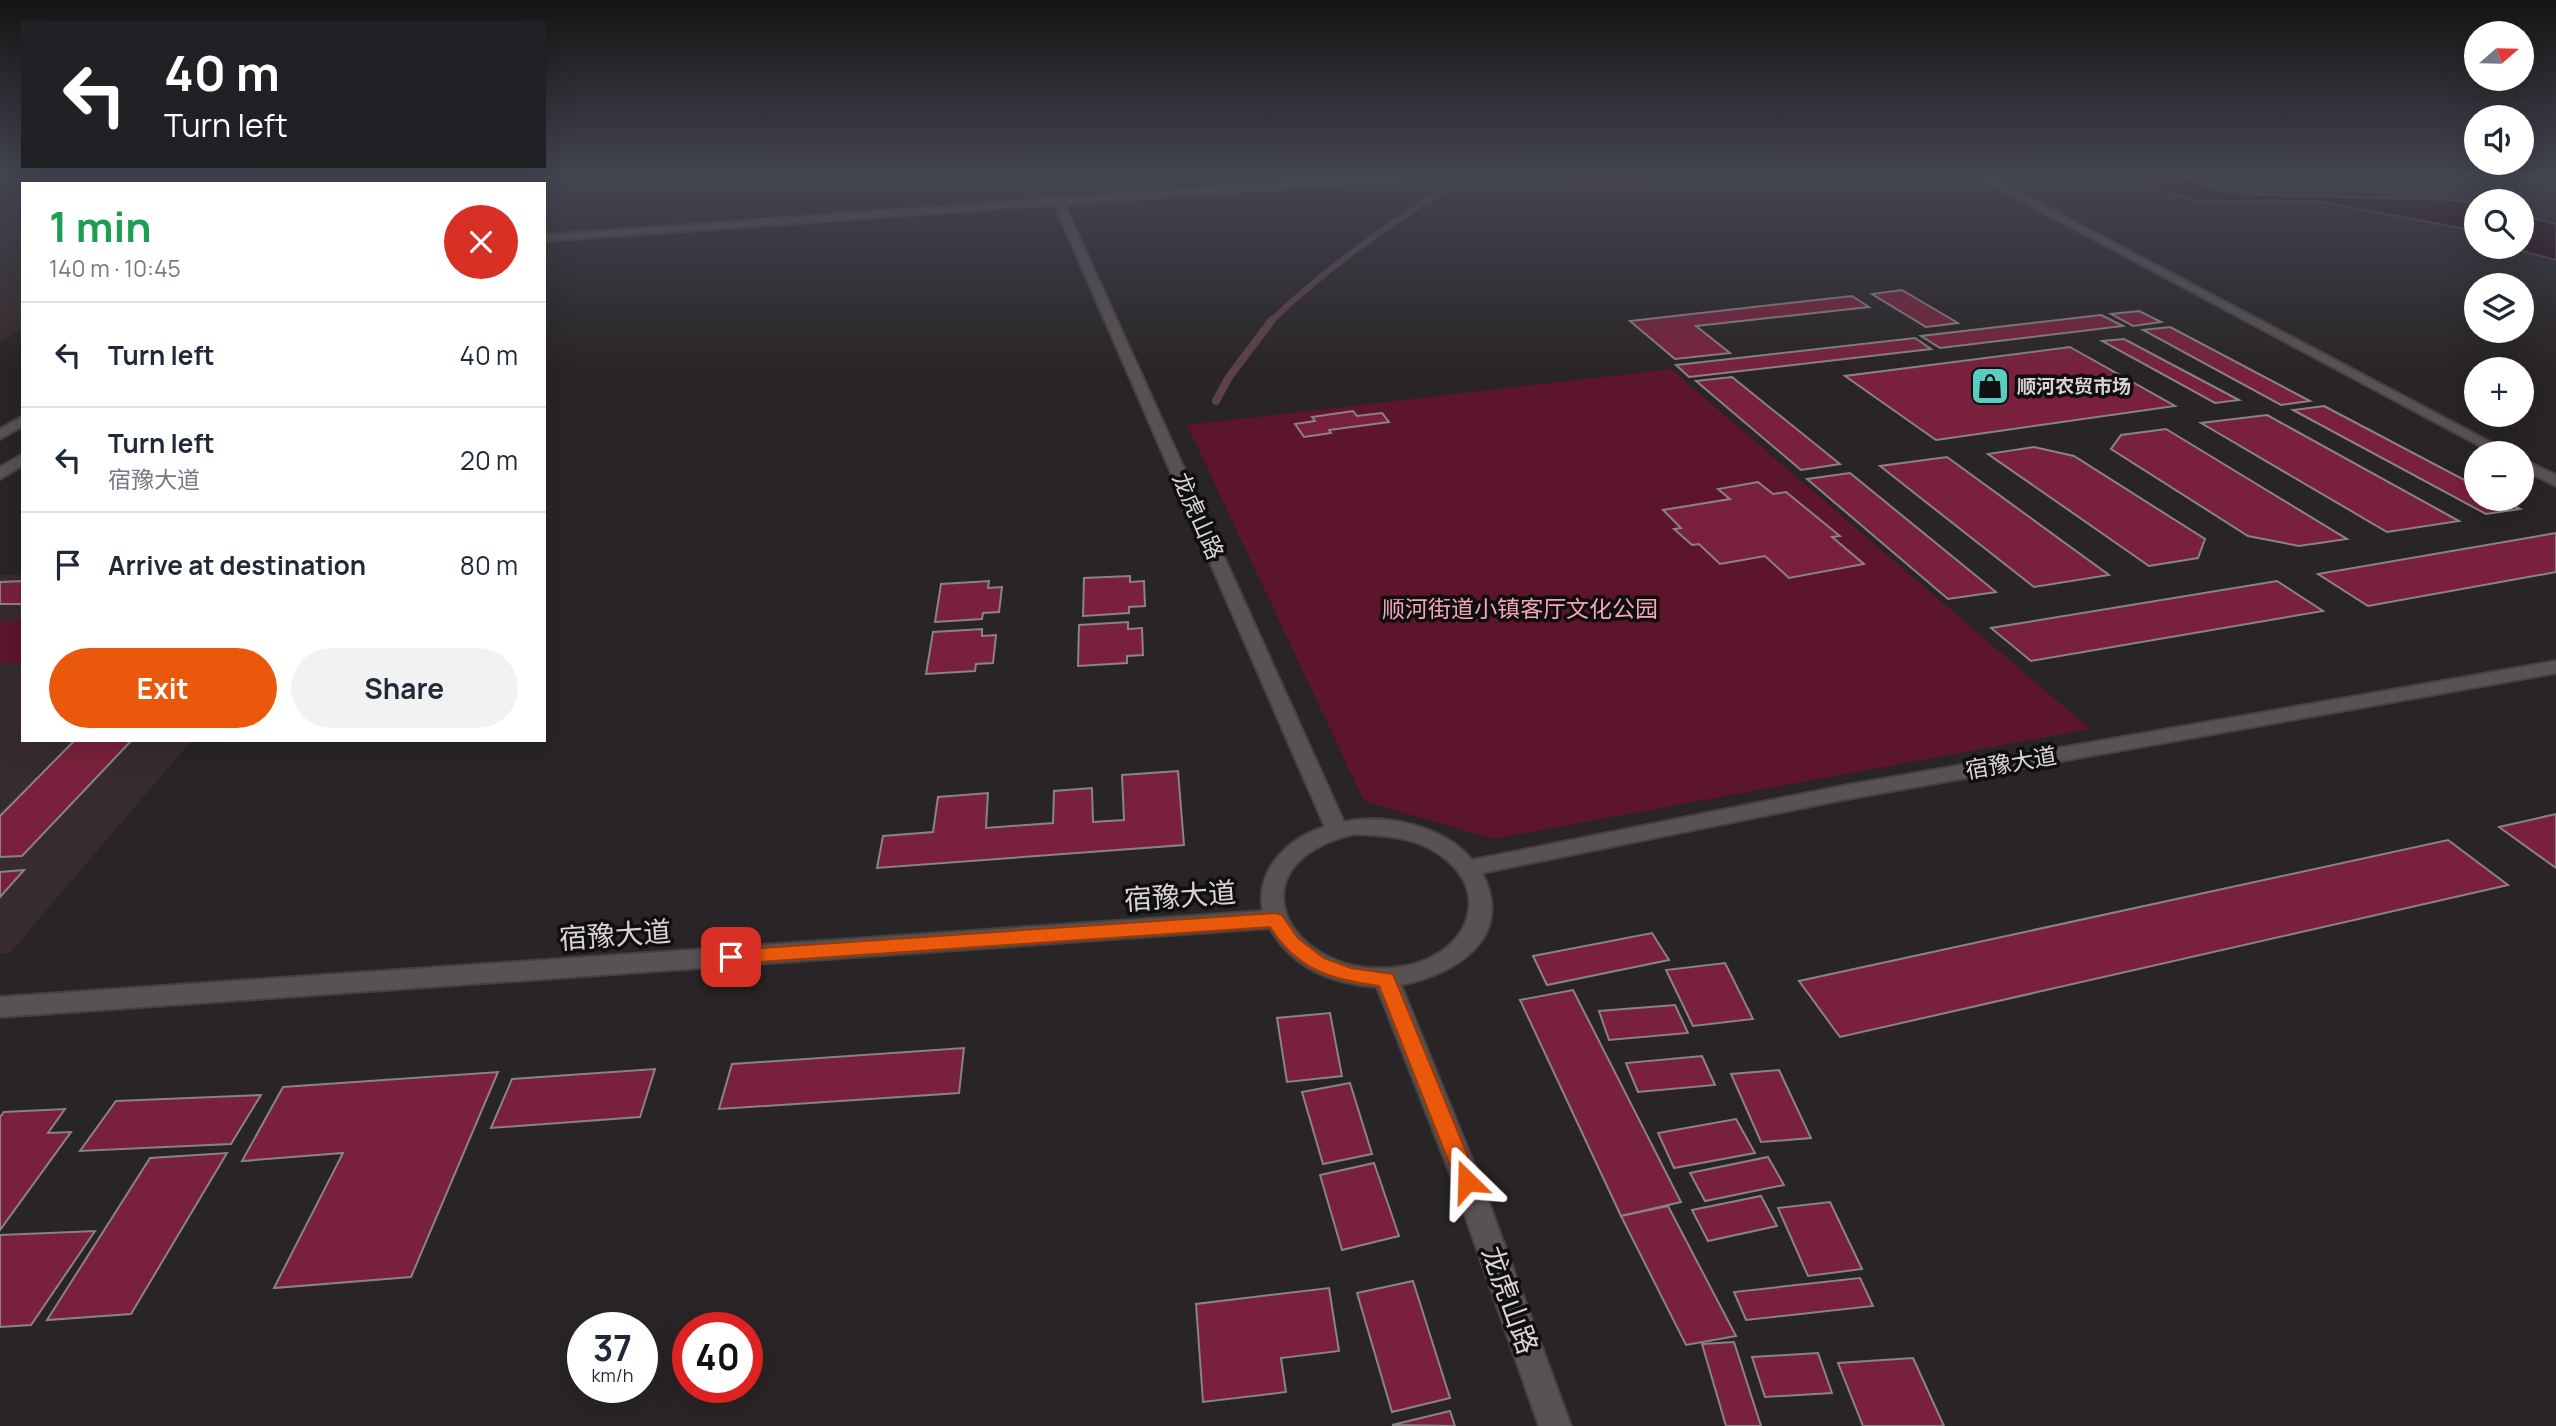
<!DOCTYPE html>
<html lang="en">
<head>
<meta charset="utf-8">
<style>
  body { margin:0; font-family:Manrope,"Noto Sans SC",sans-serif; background:#f2f2f3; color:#1f2937; height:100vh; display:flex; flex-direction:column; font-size:26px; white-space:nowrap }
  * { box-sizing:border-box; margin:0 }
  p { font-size:23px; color:#747a83 }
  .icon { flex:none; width:38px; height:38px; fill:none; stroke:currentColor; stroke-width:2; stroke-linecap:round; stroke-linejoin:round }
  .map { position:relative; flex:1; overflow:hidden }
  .sheet { position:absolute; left:21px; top:182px; width:525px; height:560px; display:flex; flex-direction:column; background:#fff; border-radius:0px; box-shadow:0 7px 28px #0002 }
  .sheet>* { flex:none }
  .banner { position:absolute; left:21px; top:21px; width:525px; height:147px; border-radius:0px; box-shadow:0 7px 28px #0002; background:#202124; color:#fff; overflow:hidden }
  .needle { width:46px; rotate:70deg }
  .tools { position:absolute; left:2464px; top:21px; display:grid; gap:14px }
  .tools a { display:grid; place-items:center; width:70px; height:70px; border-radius:50%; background:#fff; box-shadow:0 7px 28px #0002; font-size:35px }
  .speed { position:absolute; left:567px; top:1312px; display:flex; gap:14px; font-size:35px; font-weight:700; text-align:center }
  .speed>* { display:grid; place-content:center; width:91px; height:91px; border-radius:50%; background:#fff; box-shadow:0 7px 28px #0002; line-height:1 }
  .speed small { font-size:18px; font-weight:400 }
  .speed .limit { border:10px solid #d22; background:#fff; color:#111 }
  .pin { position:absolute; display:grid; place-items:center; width:60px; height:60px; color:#fff; margin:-30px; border-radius:14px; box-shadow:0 4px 10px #0006 }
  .me { position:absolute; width:77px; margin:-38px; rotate:338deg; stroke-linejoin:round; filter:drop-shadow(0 0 5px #0008) }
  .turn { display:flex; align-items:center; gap:24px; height:147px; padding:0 28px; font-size:32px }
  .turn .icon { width:91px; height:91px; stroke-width:2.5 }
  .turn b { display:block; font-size:49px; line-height:60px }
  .round { display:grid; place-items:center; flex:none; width:74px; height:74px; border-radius:37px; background:#f2f2f3 }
  .head { display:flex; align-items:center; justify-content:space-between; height:119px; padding:0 28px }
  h1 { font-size:42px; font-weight:700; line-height:52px; color:#1e9e55 }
  .cta { display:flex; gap:14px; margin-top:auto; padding:14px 28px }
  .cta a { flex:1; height:80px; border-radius:42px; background:#ea580c; color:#fff; font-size:28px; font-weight:700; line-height:80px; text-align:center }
  .cta a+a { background:#f2f2f3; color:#1f2937 }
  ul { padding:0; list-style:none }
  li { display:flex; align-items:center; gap:21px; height:105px; padding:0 28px; border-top:2px solid #e0e1e3 }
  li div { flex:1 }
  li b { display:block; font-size:26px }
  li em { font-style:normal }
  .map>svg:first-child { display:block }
</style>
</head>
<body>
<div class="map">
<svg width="2556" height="1426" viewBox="0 0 2556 1426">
  <rect width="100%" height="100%" fill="#292425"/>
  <g fill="#372b2d">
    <polygon points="276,175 262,184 23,184 23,328 0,342 0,179"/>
    <polygon points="0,575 23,575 23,740 192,740 10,953 0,954"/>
  </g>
  <g fill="#5d152c">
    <polygon points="1671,369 2090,729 1493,839 1364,801 1187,425"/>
    <polygon points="23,621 23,663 0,663 0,622"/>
  </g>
  <g fill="#28000c" stroke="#5d4048" stroke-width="2">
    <polygon points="1550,174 1750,174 1756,178 1574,191"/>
    <polygon points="1983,174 2183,174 2208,187 2238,194 2455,200 2476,204 2476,231 2317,201 2199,201 2114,179 2009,181"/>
    <polygon points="2522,215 2556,224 2556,260 2508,247 2522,247"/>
  </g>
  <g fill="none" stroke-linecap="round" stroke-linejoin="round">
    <path stroke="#5d4048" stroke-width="6" d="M1270,322C1328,266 1395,220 1464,177"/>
    <polyline stroke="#5d4048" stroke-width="8" points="1216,401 1229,377 1272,320"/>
  </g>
  <g fill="#79213c" stroke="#898384" stroke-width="2">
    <polygon points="1902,290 1958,323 1926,327 1872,294"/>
    <polygon points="1852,296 1869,307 1696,326 1730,353 1675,359 1630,321"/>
    <polygon points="2139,311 2161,322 2133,326 2111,314"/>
    <polygon points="2101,315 2123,326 1940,348 1921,336"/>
    <polygon points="2170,327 2310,401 2281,405 2143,330"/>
    <polygon points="1915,338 1931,349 1689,377 1676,365"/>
    <polygon points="2124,339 2239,400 2215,403 2102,341"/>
    <polygon points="2070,347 2175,406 1936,440 1845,376"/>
    <polygon points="1732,377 1840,464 1801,470 1696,381"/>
    <polygon points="2324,406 2476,486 2476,499 2500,499 2520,509 2486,514 2293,410"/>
    <polygon points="1353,411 1357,416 1382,413 1389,422 1329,430 1331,433 1304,437 1295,424 1315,421 1312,417"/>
    <polygon points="2267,415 2459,521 2387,532 2201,423"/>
    <polygon points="2166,429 2347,539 2299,546 2248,536 2111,449 2121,435"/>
    <polygon points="2034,447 2074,456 2205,539 2198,558 2149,566 1988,454"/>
    <polygon points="1947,457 2109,575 2034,587 1880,466"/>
    <polygon points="1850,473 1996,592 1948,599 1807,479"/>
    <polygon points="1758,482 1773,494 1786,492 1840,536 1832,537 1864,564 1789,578 1765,556 1720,564 1699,544 1692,545 1674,529 1681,528 1663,510 1730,499 1718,489"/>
    <polygon points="2556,533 2556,572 2368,606 2318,574"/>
    <polygon points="1130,576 1130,582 1144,581 1145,606 1129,607 1129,613 1083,616 1084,578"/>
    <polygon points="23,581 23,604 0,604 0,582"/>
    <polygon points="989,581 988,588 1002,587 999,612 983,613 982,619 935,622 941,584"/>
    <polygon points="2277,581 2323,611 2031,661 1991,628"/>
    <polygon points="1128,622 1128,629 1142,628 1143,655 1127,656 1127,663 1078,666 1079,625"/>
    <polygon points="982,629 982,636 996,635 993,663 976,664 975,671 926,674 933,632"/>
    <polygon points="75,740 132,740 22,856 0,857 0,816"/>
    <polygon points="1178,771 1184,845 877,868 883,836 933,832 938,797 988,793 986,828 1053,823 1054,791 1092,788 1093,822 1124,820 1122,775"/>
    <polygon points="2556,814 2556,868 2499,827"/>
    <polygon points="2448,840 2508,885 1840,1037 1799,981"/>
    <polygon points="24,870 0,897 0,872"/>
    <polygon points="1652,933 1669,960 1547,985 1533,956"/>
    <polygon points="1725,963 1753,1019 1693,1026 1666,970"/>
    <polygon points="1573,990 1681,1202 1621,1216 1520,1000"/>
    <polygon points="1675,1005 1688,1033 1609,1040 1599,1011"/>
    <polygon points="1330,1013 1342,1076 1287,1082 1277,1018"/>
    <polygon points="964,1048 959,1093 719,1109 732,1064"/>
    <polygon points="1702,1056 1715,1085 1638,1092 1626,1063"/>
    <polygon points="655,1069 640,1117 491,1128 512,1079"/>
    <polygon points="1779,1070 1811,1138 1761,1142 1731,1074"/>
    <polygon points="498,1072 411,1277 274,1288 343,1153 242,1161 283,1087"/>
    <polygon points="1350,1083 1372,1154 1323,1164 1302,1092"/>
    <polygon points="261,1095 231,1144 80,1151 116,1101"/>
    <polygon points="65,1109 48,1133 71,1132 0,1230 0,1117 4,1112"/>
    <polygon points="1736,1119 1755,1153 1674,1168 1658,1133"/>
    <polygon points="227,1153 131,1314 47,1320 150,1158"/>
    <polygon points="1768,1157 1784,1185 1705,1201 1690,1173"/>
    <polygon points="1374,1163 1399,1236 1342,1250 1320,1175"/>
    <polygon points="1761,1196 1777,1226 1708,1241 1692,1210"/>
    <polygon points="1830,1202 1862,1269 1808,1276 1778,1208"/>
    <polygon points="1668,1206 1736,1336 1686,1345 1621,1216"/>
    <polygon points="95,1231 31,1325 0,1327 0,1235"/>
    <polygon points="1860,1278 1873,1306 1746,1320 1734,1292"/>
    <polygon points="1413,1281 1450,1398 1392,1412 1357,1293"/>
    <polygon points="1329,1288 1339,1351 1281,1358 1286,1392 1203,1402 1196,1304"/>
    <polygon points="1734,1342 1761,1426 1726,1426 1702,1344"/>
    <polygon points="1818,1353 1832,1393 1765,1397 1752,1357"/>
    <polygon points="1913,1358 1944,1426 1863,1426 1838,1363"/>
    <polygon points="1450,1411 1455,1426 1392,1425"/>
  </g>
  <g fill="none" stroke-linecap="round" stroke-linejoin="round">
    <defs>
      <g id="minor">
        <polygon points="1405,174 1451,174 1446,177 544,241 544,235"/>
        <polygon points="1972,174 1984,174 2511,453 2493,453"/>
        <polygon points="2522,459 2556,475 2556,486 2522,469"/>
      </g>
      <path id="tertiary" d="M1058,198L1063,201L1344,822C1384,813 1445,826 1472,860L1842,786L2556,661V673L1842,800L1482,873C1515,938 1456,974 1401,985L1481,1181L1571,1426H1539L1453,1181L1377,987C1333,984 1292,968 1270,928L0,1017V997L1263,911C1255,870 1288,838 1325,827L1053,201ZM1354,834C1379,835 1404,836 1427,847C1504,887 1467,964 1390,968C1371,969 1351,968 1333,959C1315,951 1295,936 1287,916C1270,869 1315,843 1354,834Z"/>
      <g id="secondary">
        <polygon points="373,174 384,174 372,184 360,184"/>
        <polygon points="422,174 433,174 421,184 409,184"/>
        <polygon points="23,416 23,426 0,439 0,429"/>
        <polygon points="23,454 23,465 0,479 0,467"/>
      </g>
    </defs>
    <use href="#minor" stroke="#454142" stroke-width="4"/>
    <use href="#tertiary" stroke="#454142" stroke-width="4"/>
    <use href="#secondary" stroke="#454142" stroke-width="4"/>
    <use href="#minor" fill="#585253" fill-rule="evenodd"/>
    <use href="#tertiary" fill="#585253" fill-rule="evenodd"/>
    <use href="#secondary" fill="#585253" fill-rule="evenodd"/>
  </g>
  <linearGradient id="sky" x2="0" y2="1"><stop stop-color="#171414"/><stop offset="0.47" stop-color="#434551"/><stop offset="1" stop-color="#434551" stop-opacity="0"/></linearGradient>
  <rect width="2556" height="374" fill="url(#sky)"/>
  <path fill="#ea580c" stroke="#983908" stroke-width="2" d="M1275,913L1282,915L1298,938L1324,958L1351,968L1393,974L1478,1181L1475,1188L1467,1191L1459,1188L1379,986C1330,980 1297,969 1270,927L731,964L724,962L721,957L724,952L731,950Z"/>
  <defs>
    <symbol id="shop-square" viewBox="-11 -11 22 22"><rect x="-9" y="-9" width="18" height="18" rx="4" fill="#58cec0" stroke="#100e0e"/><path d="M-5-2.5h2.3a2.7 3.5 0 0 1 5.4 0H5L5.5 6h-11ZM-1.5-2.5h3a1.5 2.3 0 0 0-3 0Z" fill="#111"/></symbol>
  </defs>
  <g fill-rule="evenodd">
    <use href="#shop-square" x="1968" y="364" width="44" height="44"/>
  </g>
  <g text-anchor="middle" stroke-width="7" stroke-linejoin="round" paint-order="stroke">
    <g font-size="19" font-weight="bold" fill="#d8d4d5" stroke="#100e0e" text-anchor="start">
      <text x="2017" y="393">顺河农贸市场</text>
    </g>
    <g font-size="23" fill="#d8d4d5" stroke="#100e0e">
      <text transform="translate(1198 516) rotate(66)" y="8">龙虎山路</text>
      <text transform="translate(2011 763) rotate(-10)" y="8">宿豫大道</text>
    </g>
    <g font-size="23" fill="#f3a7b6" stroke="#100e0e">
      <text x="1520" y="617">顺河街道小镇客厅文化公园</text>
    </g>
    <g font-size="28" fill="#d8d4d5" stroke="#100e0e">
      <text transform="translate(1180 896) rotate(-4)" y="10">宿豫大道</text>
      <text transform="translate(615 935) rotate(-4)" y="10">宿豫大道</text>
      <text transform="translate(1510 1300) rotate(70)" y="10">龙虎山路</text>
    </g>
  </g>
</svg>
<div class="tools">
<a><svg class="needle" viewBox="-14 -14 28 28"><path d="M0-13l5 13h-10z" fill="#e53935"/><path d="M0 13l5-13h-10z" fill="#747a83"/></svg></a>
<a><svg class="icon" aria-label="sound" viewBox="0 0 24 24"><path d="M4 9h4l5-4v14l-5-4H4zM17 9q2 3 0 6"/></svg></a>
<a><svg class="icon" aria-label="search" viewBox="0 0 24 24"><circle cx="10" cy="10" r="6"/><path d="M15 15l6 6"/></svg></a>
<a><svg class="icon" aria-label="layers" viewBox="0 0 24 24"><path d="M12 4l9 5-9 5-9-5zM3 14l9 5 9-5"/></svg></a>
<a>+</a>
<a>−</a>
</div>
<div class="speed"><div>37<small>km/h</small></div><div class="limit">40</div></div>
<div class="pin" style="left:731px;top:957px;background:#d93025"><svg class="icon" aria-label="arrive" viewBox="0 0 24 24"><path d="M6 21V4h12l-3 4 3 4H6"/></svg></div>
<svg class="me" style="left:1467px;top:1181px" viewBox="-20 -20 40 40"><path d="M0-17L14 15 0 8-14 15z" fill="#ea580c" stroke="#fff" stroke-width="4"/></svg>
<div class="banner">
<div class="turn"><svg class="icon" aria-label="left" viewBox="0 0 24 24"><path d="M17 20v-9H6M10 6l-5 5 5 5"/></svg><div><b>40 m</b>Turn left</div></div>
</div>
<section class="sheet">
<div class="head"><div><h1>1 min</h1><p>140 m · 10:45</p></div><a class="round" style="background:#d93025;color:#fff"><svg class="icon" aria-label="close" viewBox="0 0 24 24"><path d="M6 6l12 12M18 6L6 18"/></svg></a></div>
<ul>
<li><svg class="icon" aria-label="left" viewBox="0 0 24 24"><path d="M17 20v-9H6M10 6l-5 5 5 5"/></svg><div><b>Turn left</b></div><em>40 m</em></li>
<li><svg class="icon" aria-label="left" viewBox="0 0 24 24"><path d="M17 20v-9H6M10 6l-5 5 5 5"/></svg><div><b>Turn left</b><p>宿豫大道</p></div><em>20 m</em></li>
<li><svg class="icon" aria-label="arrive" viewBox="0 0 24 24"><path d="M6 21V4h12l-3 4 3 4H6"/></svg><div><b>Arrive at destination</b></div><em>80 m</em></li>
</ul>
<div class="cta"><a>Exit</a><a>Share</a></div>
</section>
</div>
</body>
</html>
